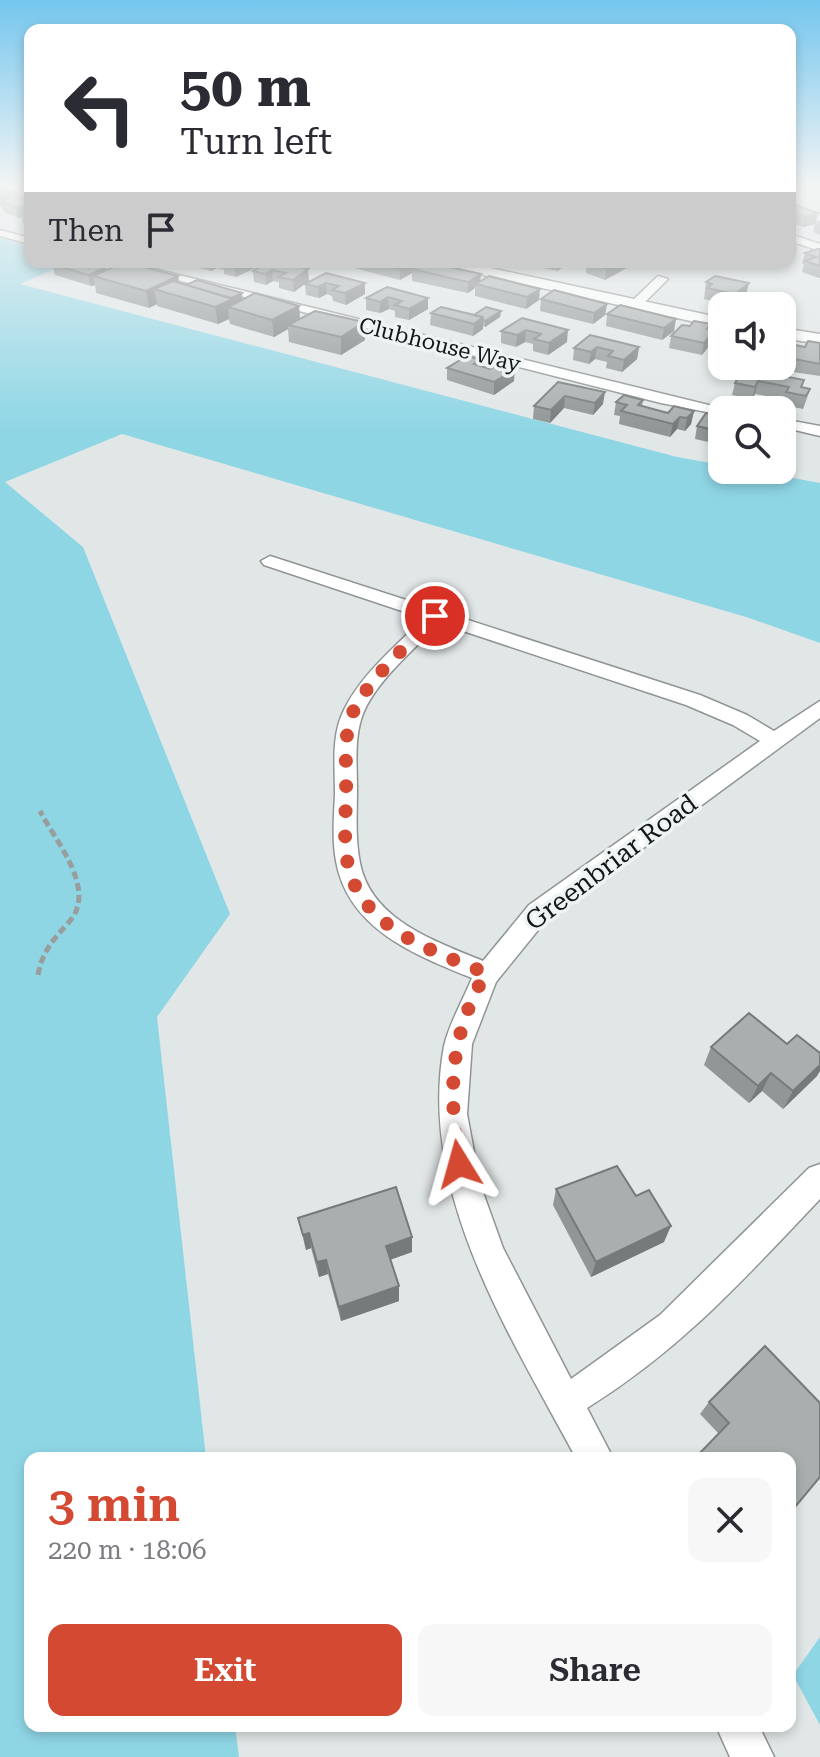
<!DOCTYPE html>
<html lang="en">
<head>
<meta charset="utf-8">
<style>
  body { margin:0; font-family:"Roboto Serif",serif; background:#f7f7f7; color:#2b2b33; height:100vh; display:flex; flex-direction:column; font-size:30px; white-space:nowrap }
  * { box-sizing:border-box; margin:0 }
  p { font-size:26px; color:#7c7c81 }
  .icon { flex:none; width:44px; height:44px; fill:none; stroke:currentColor; stroke-width:2; stroke-linecap:round; stroke-linejoin:round }
  .map { position:relative; flex:1; overflow:hidden }
  .drawer { position:absolute; left:24px; top:1452px; width:772px; height:280px; display:flex; flex-direction:column; background:#fff; border-radius:16px; box-shadow:0 4px 12px #0003 }
  .drawer>* { flex:none }
  .banner { position:absolute; left:24px; top:24px; width:772px; height:244px; border-radius:16px; box-shadow:0 4px 12px #0003; background:#fff; color:#2b2b33; overflow:hidden }
  .controls { position:absolute; left:708px; top:292px; display:grid; gap:16px }
  .controls a { display:grid; place-items:center; width:88px; height:88px; border-radius:16px; background:#fff; box-shadow:0 4px 12px #0003; font-size:40px }
  .pin { position:absolute; display:grid; place-items:center; width:68px; height:68px; color:#fff; margin:-34px; border:4px solid #fff; border-radius:50%; box-shadow:0 2px 8px #0007 }
  .me { position:absolute; width:88px; margin:-44px; rotate:352deg; stroke-linejoin:round; filter:drop-shadow(0 0 6px #0008) }
  .turn { display:flex; align-items:center; gap:28px; height:168px; padding:0 24px; font-size:36px }
  .turn .icon { width:104px; height:104px; stroke-width:2.5 }
  .turn b { display:block; font-size:56px; line-height:68px }
  .then { display:flex; align-items:center; height:76px; padding:0 24px; background:#0003; gap:16px; font-size:30px }
  .round { display:grid; place-items:center; flex:none; width:84px; height:84px; border-radius:16px; background:#f7f7f7 }
  .head { display:flex; align-items:center; justify-content:space-between; height:136px; padding:0 24px }
  h1 { font-size:48px; font-weight:600; line-height:60px; color:#d44932 }
  .primary-button { display:flex; gap:16px; margin-top:auto; padding:16px 24px }
  .primary-button a { flex:1; height:92px; border-radius:16px; background:#d44932; color:#fff; font-size:32px; font-weight:600; line-height:92px; text-align:center }
  .primary-button a+a { background:#f7f7f7; color:#2b2b33 }
  .map>svg:first-child { display:block }
</style>
</head>
<body>
<div class="map">
<svg width="820" height="1757" viewBox="0 0 820 1757">
  <rect width="100%" height="100%" fill="#e1e6e7"/>
  <g fill="#8fd6e5">
    <polygon points="0,238 30,246 30,262 71,262 20,284 677,457 722,465 722,470 750,470 820,483 820,643 746,617 122,434 5,482 83,547 230,914 157,1017 206,1458 30,1458 30,1726 235,1726 239,1757 0,1757"/>
    <polygon points="820,1637 820,1725 793,1675"/>
  </g>
  <g fill="none" stroke-linecap="round" stroke-linejoin="round">
    <defs>
      <g id="minor">
        <polygon points="0,183 30,191 30,197 0,188"/>
        <polygon points="0,230 30,238 30,244 0,236"/>
        <polygon points="790,234 820,244 820,251 790,241"/>
        <polygon points="106,262 126,262 729,410 722,410 722,415 661,403"/>
        <polygon points="658,276 668,279 639,308 631,308 631,302"/>
        <polygon points="782,419 820,426 820,436 782,427"/>
        <path d="M270,556L700,695L747,715L774,731L820,701V718L547,919L496,982L472,1044L467,1114L480,1184L503,1248L571,1379L660,1315L809,1168L820,1164V1199C743,1280 683,1348 587,1408L613,1458H576C510,1335 417,1192 444,1046C449,1024 463,1000 472,978C415,955 348,929 336,861C332,839 334,816 335,794C335,766 331,735 344,710C362,673 396,647 423,618L264,565L261,561ZM439,623L686,705L733,725L760,741L529,905L483,961C435,941 371,920 360,863C355,839 357,814 357,789C357,761 353,731 367,705C384,674 415,649 439,623Z"/>
        <polygon points="716,1726 759,1726 774,1757 730,1757"/>
      </g>
      <g id="tertiary">
        <polygon points="436,262 463,262 722,318 722,328 443,266"/>
        <polygon points="782,328 820,334 820,344 782,338"/>
      </g>
    </defs>
    <use href="#minor" stroke="#909495" stroke-width="3"/>
    <use href="#tertiary" stroke="#909495" stroke-width="3"/>
    <path stroke="#999d9e" stroke-width="5" stroke-dasharray="8 4" stroke-linecap="butt" d="M38,975C42,952 53,940 69,922C98,890 56,842 40,811"/>
    <use href="#minor" fill="#fff" fill-rule="evenodd"/>
    <use href="#tertiary" fill="#fff" fill-rule="evenodd"/>
  </g>
  <g fill="#919696">
    <polygon points="0,189 18,197 30,200 30,225 23,223 22,217 18,218 4,212 2,206 0,206"/>
    <polygon points="790,203 816,221 820,221 820,235 813,232 815,224 803,227 790,222"/>
    <polygon points="820,249 820,278 819,278 802,272 804,264 802,264 805,253"/>
    <polygon points="198,262 255,262 255,268 236,277 224,274 224,270 217,268 211,271 199,268"/>
    <polygon points="270,262 309,281 294,292 279,288 279,282 273,281 266,285 254,282 253,271"/>
    <polygon points="345,262 416,262 416,267 481,281 539,300 526,309 475,296 475,288 468,293 412,281 412,273 400,280 346,266"/>
    <polygon points="521,262 566,262 565,266 557,271 520,263"/>
    <polygon points="587,262 630,266 605,280 586,273"/>
    <polygon points="52,264 100,264 100,266 106,271 178,276 179,283 242,293 242,299 299,306 300,319 364,322 365,340 341,355 289,342 288,329 274,337 230,324 229,319 218,324 157,306 157,304 149,308 96,293 95,285 91,286 55,275"/>
    <polygon points="706,282 746,295 733,306 704,299"/>
    <polygon points="365,283 365,294 346,305 333,301 332,296 327,294 319,298 306,295 305,284"/>
    <polygon points="387,287 428,309 409,320 395,317 395,311 389,309 380,313 366,310 366,298"/>
    <polygon points="541,299 607,304 605,315 593,324 540,311"/>
    <polygon points="501,311 500,317 485,327 483,326 483,329 473,336 430,325 431,313 474,315"/>
    <polygon points="607,314 674,331 662,340 606,326"/>
    <polygon points="522,318 567,342 548,355 533,351 533,344 525,342 516,347 501,343 501,331"/>
    <polygon points="711,324 710,330 712,341 722,332 722,359 708,356 710,345 702,355 669,348 671,336 690,326"/>
    <polygon points="590,335 639,347 637,359 622,372 606,368 607,362 595,359 589,364 573,360 574,348"/>
    <polygon points="782,337 786,337 784,343 788,356 781,369 765,366 782,366"/>
    <polygon points="820,343 820,376 786,371 789,358 805,347"/>
    <polygon points="481,360 480,366 490,369 514,381 494,395 447,380 447,368"/>
    <polygon points="747,378 804,380 802,387 810,389 806,401 803,409 783,405 784,399 755,394 752,399 732,395 735,383"/>
    <polygon points="558,382 603,404 593,415 564,408 550,423 533,419 534,406"/>
    <polygon points="643,400 642,406 668,413 694,411 691,424 685,431 677,429 670,437 619,424 620,416 614,415 616,402"/>
    <polygon points="722,416 722,445 695,439 697,426"/>
    <polygon points="711,1047 817,1076 783,1109 762,1091 749,1103 704,1065"/>
    <polygon points="556,1189 636,1196 664,1242 591,1277 553,1205"/>
    <polygon points="298,1218 412,1252 390,1260 399,1286 399,1301 341,1321 328,1274 319,1277 311,1248 306,1250"/>
    <polygon points="709,1402 820,1403 719,1434 700,1414"/>
  </g>
  <g fill="#767a7a">
    <polygon points="16,193 19,203 1,201 2,206 0,206 0,195"/>
    <polygon points="30,205 30,215 21,212 22,217 18,218 15,207"/>
    <polygon points="818,213 815,224 803,227 806,217"/>
    <polygon points="796,241 795,248 797,247 794,258 790,260 790,243"/>
    <polygon points="210,262 217,262 217,268 211,271"/>
    <polygon points="243,262 255,262 255,268 236,277 234,266"/>
    <polygon points="412,262 416,262 416,270 412,269 412,273 400,280 400,269"/>
    <polygon points="558,262 566,262 565,266 557,271"/>
    <polygon points="618,262 630,262 630,266 605,280 606,269"/>
    <polygon points="100,264 101,270 105,268 107,279 93,276 95,285 91,286 88,275 97,265"/>
    <polygon points="308,269 309,281 294,292 293,280"/>
    <polygon points="272,270 273,281 266,285 265,274"/>
    <polygon points="481,274 480,285 476,284 475,288 468,293 468,282"/>
    <polygon points="178,276 180,293 154,289 157,304 149,308 146,291"/>
    <polygon points="326,283 327,294 319,298 318,287"/>
    <polygon points="365,283 365,294 346,305 345,293"/>
    <polygon points="749,283 746,295 733,306 735,294"/>
    <polygon points="540,289 539,300 526,309 527,297"/>
    <polygon points="242,293 243,305 228,307 229,319 218,324 215,307"/>
    <polygon points="388,297 389,309 380,313 380,302"/>
    <polygon points="428,298 428,309 409,320 409,309"/>
    <polygon points="607,304 605,315 593,324 594,313"/>
    <polygon points="299,306 300,323 288,325 288,329 274,337 272,320"/>
    <polygon points="501,311 500,317 485,327 485,321"/>
    <polygon points="483,317 483,329 473,336 474,324"/>
    <polygon points="676,319 674,331 662,340 664,328"/>
    <polygon points="364,322 365,340 341,355 341,337"/>
    <polygon points="526,330 525,342 516,347 517,335"/>
    <polygon points="568,330 567,342 548,355 549,343"/>
    <polygon points="714,330 712,342 702,355 704,343"/>
    <polygon points="791,344 788,356 781,369 785,357"/>
    <polygon points="597,347 595,359 589,364 591,352"/>
    <polygon points="639,347 637,359 622,372 624,360"/>
    <polygon points="515,369 514,381 494,395 494,382"/>
    <polygon points="758,381 755,394 752,399 755,387"/>
    <polygon points="605,392 603,404 593,415 595,403"/>
    <polygon points="565,396 564,408 550,423 551,410"/>
    <polygon points="694,411 691,424 685,431 687,418"/>
    <polygon points="680,417 677,429 670,437 673,424"/>
    <polygon points="820,1065 820,1071 817,1076 783,1109 793,1091"/>
    <polygon points="771,1073 762,1091 749,1103 758,1086"/>
    <polygon points="671,1226 664,1242 591,1277 596,1262"/>
    <polygon points="309,1233 311,1248 306,1250 303,1235"/>
    <polygon points="412,1237 412,1252 386,1261 386,1246"/>
    <polygon points="326,1260 328,1274 319,1277 317,1262"/>
    <polygon points="399,1286 399,1301 341,1321 339,1307"/>
  </g>
  <g fill="#a9aeaf" stroke="#767a7a" stroke-width="2">
    <polygon points="0,189 16,193 0,195"/>
    <polygon points="17,197 30,200 30,205 15,207 1,201"/>
    <polygon points="790,203 818,213 806,217 790,211"/>
    <polygon points="30,209 30,215 21,212"/>
    <polygon points="818,249 820,249 820,266 805,261 816,257 805,253"/>
    <polygon points="59,262 92,262 100,264 97,265 105,268 88,275 52,264"/>
    <polygon points="125,262 178,276 146,291 93,276"/>
    <polygon points="225,262 243,262 234,266 223,263"/>
    <polygon points="270,262 277,262 308,269 293,280 278,277 286,273 272,270 265,274 253,271"/>
    <polygon points="372,262 412,262 400,269"/>
    <polygon points="424,262 428,262 481,274 468,282 412,269"/>
    <polygon points="587,262 618,262 606,269"/>
    <polygon points="326,273 365,283 345,293 332,290 339,286 326,283 318,287 305,284"/>
    <polygon points="489,276 540,289 527,297 476,284"/>
    <polygon points="715,276 749,283 735,294 707,288 712,284 706,282"/>
    <polygon points="197,280 242,293 231,298 186,285"/>
    <polygon points="173,281 233,299 215,307 154,289"/>
    <polygon points="387,287 428,298 409,309 395,305 402,301 388,297 380,302 366,298"/>
    <polygon points="554,290 607,304 594,313 541,299"/>
    <polygon points="255,293 299,306 272,320 228,307"/>
    <polygon points="620,305 676,319 664,328 607,314"/>
    <polygon points="441,307 483,317 474,324 431,313"/>
    <polygon points="486,307 501,311 485,321 483,320 483,317 474,315"/>
    <polygon points="315,311 364,322 341,337 288,325"/>
    <polygon points="522,318 568,330 549,343 534,339 541,334 526,330 517,335 501,331"/>
    <polygon points="694,321 711,324 707,329 714,330 704,343 671,336 682,325 690,326"/>
    <polygon points="720,331 722,332 722,346 710,344"/>
    <polygon points="590,335 639,347 624,360 608,356 613,351 597,347 591,352 574,348"/>
    <polygon points="782,337 786,337 783,342 791,344 785,357 782,356"/>
    <polygon points="808,341 820,343 820,364 789,358 795,345 805,347"/>
    <polygon points="467,356 481,360 474,364 490,369 499,364 515,369 494,382 447,368"/>
    <polygon points="752,370 804,380 801,387 810,389 806,396 786,392 789,387 758,381 755,387 735,383 739,376 747,378"/>
    <polygon points="558,382 605,392 595,403 565,396 551,410 534,406"/>
    <polygon points="624,395 643,400 638,405 668,413 674,406 694,411 687,418 680,417 673,424 621,411 627,405 616,402"/>
    <polygon points="706,413 722,416 722,432 697,426"/>
    <polygon points="749,1013 787,1044 797,1035 820,1053 820,1065 793,1091 771,1073 758,1086 711,1047"/>
    <polygon points="617,1166 636,1196 649,1190 671,1226 596,1262 556,1189"/>
    <polygon points="396,1187 412,1237 386,1246 399,1286 339,1307 326,1260 317,1262 309,1233 303,1235 298,1218"/>
    <polygon points="765,1346 820,1403 820,1477 790,1513 790,1458 695,1458 729,1423 709,1402"/>
  </g>
  <linearGradient id="sky" x2="0" y2="1"><stop stop-color="#74c6ee"/><stop offset="0.43" stop-color="#f2f4f4"/><stop offset="1" stop-color="#f2f4f4" stop-opacity="0"/></linearGradient>
  <rect width="820" height="429" fill="url(#sky)"/>
  <g fill="none" stroke-linecap="round" stroke-linejoin="round">
    <path stroke="#d44932" stroke-width="14" stroke-dasharray="0 25.2" d="M435,616C409,645 374,673 355,708C342,732 347,765 346,792C346,819 342,850 351,876C371,932 436,952 486,973C448,1038 449,1092 459,1164"/>
  </g>
  <g text-anchor="middle" stroke-width="7" stroke-linejoin="round" paint-order="stroke">
    <g font-size="22" fill="#151717" stroke="#eef3f4">
      <text transform="translate(440 344) rotate(14)" y="8">Clubhouse Way</text>
    </g>
    <g font-size="26" fill="#151717" stroke="#eef3f4">
      <text transform="translate(611 862) rotate(-37)" y="9">Greenbriar Road</text>
    </g>
  </g>
</svg>
<div class="controls">
<a><svg class="icon" aria-label="sound" viewBox="0 0 24 24"><path d="M4 9h4l5-4v14l-5-4H4zM17 9q2 3 0 6"/></svg></a>
<a><svg class="icon" aria-label="search" viewBox="0 0 24 24"><circle cx="10" cy="10" r="6"/><path d="M15 15l6 6"/></svg></a>
</div>
<div class="pin" style="left:435px;top:616px;background:#d93025"><svg class="icon" aria-label="arrive" viewBox="0 0 24 24"><path d="M6 21V4h12l-3 4 3 4H6"/></svg></div>
<svg class="me" style="left:459px;top:1164px" viewBox="-20 -20 40 40"><path d="M0-17L14 15 0 8-14 15z" fill="#d44932" stroke="#fff" stroke-width="4"/></svg>
<div class="banner">
<div class="turn"><svg class="icon" aria-label="left" viewBox="0 0 24 24"><path d="M17 20v-9H6M10 6l-5 5 5 5"/></svg><div><b>50 m</b>Turn left</div></div>
<div class="then">Then<svg class="icon" aria-label="arrive" viewBox="0 0 24 24"><path d="M6 21V4h12l-3 4 3 4H6"/></svg></div>
</div>
<section class="drawer">
<div class="head"><div><h1>3 min</h1><p>220 m · 18:06</p></div><a class="round"><svg class="icon" aria-label="close" viewBox="0 0 24 24"><path d="M6 6l12 12M18 6L6 18"/></svg></a></div>
<div class="primary-button"><a>Exit</a><a>Share</a></div>
</section>
</div>
</body>
</html>
